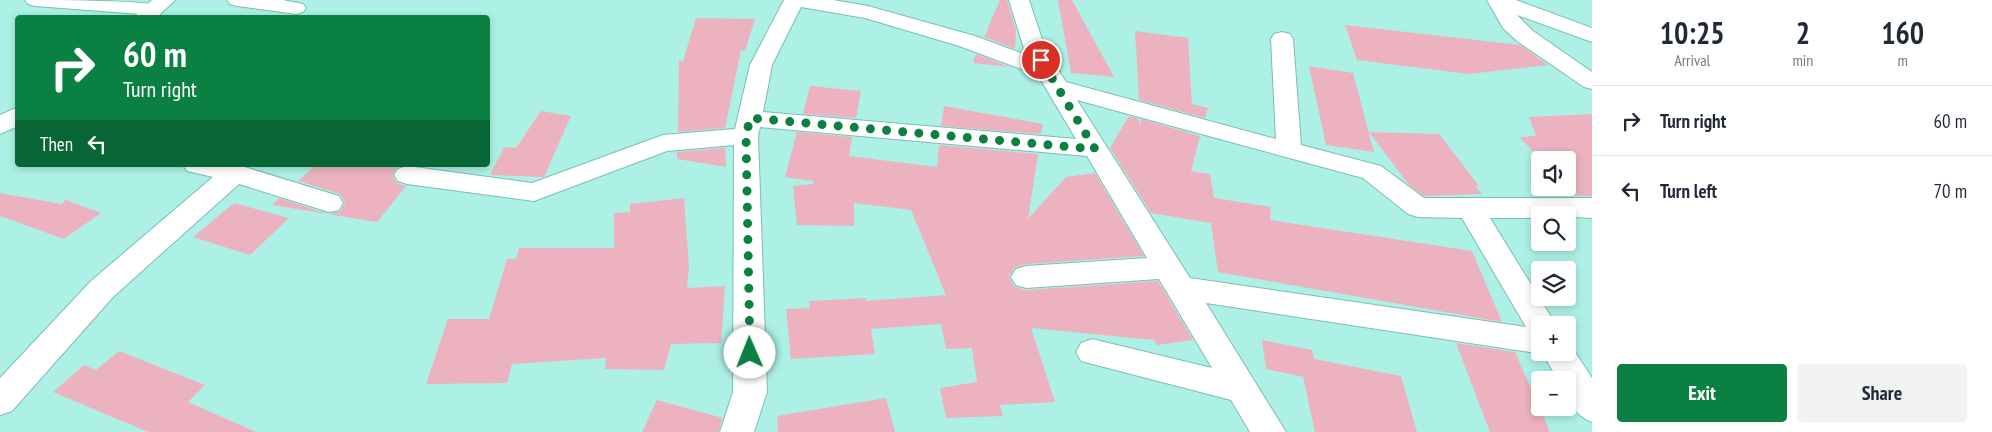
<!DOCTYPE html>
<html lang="en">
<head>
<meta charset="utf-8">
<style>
  body { margin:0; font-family:"PT Sans Narrow",sans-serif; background:#f2f2f3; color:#1f2937; height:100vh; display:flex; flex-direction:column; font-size:19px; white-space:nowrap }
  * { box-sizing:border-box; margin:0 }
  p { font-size:16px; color:#747a83 }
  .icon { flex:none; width:28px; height:28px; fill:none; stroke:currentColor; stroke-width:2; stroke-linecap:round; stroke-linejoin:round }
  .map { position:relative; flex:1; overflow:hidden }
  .sheet { display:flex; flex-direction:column; background:#fff; width:400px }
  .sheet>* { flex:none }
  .top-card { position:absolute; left:15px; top:15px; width:475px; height:152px; border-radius:5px; box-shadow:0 2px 8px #0003; background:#0b8043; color:#fff; overflow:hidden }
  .buttons { position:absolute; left:1531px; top:151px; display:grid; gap:10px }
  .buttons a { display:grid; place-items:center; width:45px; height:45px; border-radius:5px; background:#fff; box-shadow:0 2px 8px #0003; font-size:25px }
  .pin { position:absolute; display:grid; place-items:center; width:42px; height:42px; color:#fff; margin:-21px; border:2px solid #fff; border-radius:50%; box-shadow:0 1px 5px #0007 }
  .me { position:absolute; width:55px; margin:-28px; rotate:359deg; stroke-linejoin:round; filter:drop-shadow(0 0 4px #0008) }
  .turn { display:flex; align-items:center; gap:18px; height:105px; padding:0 25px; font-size:22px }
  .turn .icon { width:65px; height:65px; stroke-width:2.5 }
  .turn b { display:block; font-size:35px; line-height:42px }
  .then { display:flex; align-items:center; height:48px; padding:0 25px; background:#0003; gap:10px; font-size:19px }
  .eta { display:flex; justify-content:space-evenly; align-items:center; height:85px; text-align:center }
  .eta b { font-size:30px; font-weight:600; line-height:35px }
  .button { display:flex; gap:10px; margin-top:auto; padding:10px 25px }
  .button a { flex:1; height:58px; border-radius:5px; background:#0b8043; color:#fff; font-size:20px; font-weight:600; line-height:58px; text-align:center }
  .button a+a { background:#f2f2f3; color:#1f2937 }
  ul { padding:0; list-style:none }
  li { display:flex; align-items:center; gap:15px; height:70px; padding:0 25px; border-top:1px solid #e0e1e3 }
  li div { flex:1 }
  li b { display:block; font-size:19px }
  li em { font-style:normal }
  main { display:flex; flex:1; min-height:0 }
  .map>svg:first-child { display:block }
</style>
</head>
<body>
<main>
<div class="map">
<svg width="1592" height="432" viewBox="0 0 1592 432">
  <rect width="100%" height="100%" fill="#adf1e6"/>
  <g fill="#ecb2c0">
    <polygon points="1000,0 1007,0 1016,30 1015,49 984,37"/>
    <polygon points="1058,0 1072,0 1114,77 1071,73"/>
    <polygon points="696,18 755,19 745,51 741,50 725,128 678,132 679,61 683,61"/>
    <polygon points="1345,25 1520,45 1548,65 1469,74 1357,60"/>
    <polygon points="1135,31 1188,38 1192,104 1208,108 1205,118 1139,100"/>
    <polygon points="976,54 1010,67 973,63"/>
    <polygon points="1309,66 1353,73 1374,152 1326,145"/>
    <polygon points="810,86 861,91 856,118 803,114"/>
    <polygon points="944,106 1043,124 1041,134 941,126"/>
    <polygon points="541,111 571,116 544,177 490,175 504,147 516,148"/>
    <polygon points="1592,114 1592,196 1578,196 1568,186 1568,160 1542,160 1519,137 1536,136 1529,117"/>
    <polygon points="1129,116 1137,118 1141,125 1141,119 1200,136 1191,171 1210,174 1214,198 1271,207 1270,220 1472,251 1502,322 1218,272 1211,223 1151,213 1110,148"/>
    <polygon points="797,132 852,137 849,156 937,167 939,145 1038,154 1028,219 1066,177 1095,173 1144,256 1026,264 1014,268 1009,278 1015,287 1026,290 1158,281 1193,340 1157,345 1154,340 1031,328 1055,402 1000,405 1003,416 946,418 940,388 977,382 972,348 946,349 941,324 871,329 875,354 791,359 786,309 810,308 809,301 866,298 866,301 946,295 911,210 854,203 854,226 797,225 793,186 813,184 813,181 785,177"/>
    <polygon points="1369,132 1439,134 1479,186 1475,186 1482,194 1424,196 1409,185"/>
    <polygon points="725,148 726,167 677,159 677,152"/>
    <polygon points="316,165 404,165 396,168 392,176 397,183 406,186 377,222 272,205 279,198 328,214 341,211 345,202 340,194 298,181"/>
    <polygon points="0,193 61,204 66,200 101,213 64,239 0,216"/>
    <polygon points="684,198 689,266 687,288 725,286 721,343 671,344 664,370 605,369 606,358 512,364 507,383 426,384 448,319 489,319 507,259 516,259 519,248 614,248 614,213 630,212 630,204"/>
    <polygon points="234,203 289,218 250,255 193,237"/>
    <polygon points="1262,340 1312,350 1314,359 1401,376 1417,432 1315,432 1303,377 1266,369"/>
    <polygon points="1456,343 1515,352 1550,432 1490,432"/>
    <polygon points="119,351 205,385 188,402 256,432 148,432 53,392 84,365 96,370"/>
    <polygon points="886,398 895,432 778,432 777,416"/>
    <polygon points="657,400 723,418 718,432 642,432"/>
  </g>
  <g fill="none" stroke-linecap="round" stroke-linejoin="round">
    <defs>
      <g id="street">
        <path d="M25,0C67,0 120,0 161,5L164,9L161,13L154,15L35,6L28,4Z"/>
        <polygon points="227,0 283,0 303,4 306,8 303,12 296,14 237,6 230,4"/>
        <path d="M784,0H833L868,6L975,36L1026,55L1009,0H1029L1046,51L1066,82L1276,139L1271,39L1274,34L1282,32L1290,34L1293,39L1301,145L1381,166L1424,198H1592V218L1540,215V218H1490L1556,325H1540V352H1568V342L1569,343L1592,378V422C1572,414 1568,400 1568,380H1558L1543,354L1206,303L1286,432H1250L1231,400L1081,361L1076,352L1081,343L1092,339L1212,368L1159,279L1026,288L1016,285L1011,277L1016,269L1026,266L1147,258L1087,156L760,127L758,136L767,392L754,432H720L733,392L734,145L667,151L534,201L407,184L398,181L394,175L398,169L407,166L532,183L663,135L735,129L750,65ZM801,7L865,18L959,46L1038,75L1076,139L763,112L772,65ZM1077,100L1363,178L1408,214L1418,217L1462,218L1526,327L1190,278Z"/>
        <polygon points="183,165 238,165 339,196 343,203 339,210 329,212 239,184 113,297 12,411 0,415 0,378 91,281 213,177 187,171"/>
      </g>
      <polygon id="secondary" points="1487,0 1516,0 1592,28 1592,42 1517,15 1533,31 1592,72 1592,89 1584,87 1517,41 1503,28"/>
      <g id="primary">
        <polygon points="152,0 175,0 156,18 133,18"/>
        <polygon points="18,107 18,126 0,134 0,115"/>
      </g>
    </defs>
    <use href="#street" stroke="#7bbeb3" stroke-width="2"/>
    <use href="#secondary" stroke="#7bbeb3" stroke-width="2"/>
    <use href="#primary" stroke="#7bbeb3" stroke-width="2"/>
    <use href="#street" fill="#fff" fill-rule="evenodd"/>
    <use href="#secondary" fill="#fff" fill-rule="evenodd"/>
    <use href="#primary" fill="#fff" fill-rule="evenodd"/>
  </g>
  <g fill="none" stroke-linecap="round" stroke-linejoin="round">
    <polyline stroke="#0b8043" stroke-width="9" stroke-dasharray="0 16.2" points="750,353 746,136 750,118 1095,149 1041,60"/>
  </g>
</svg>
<div class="buttons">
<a><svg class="icon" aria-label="sound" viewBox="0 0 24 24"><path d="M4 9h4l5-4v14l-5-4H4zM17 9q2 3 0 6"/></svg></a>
<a><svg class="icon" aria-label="search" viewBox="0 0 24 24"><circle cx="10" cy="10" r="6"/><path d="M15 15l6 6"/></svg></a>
<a><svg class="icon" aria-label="layers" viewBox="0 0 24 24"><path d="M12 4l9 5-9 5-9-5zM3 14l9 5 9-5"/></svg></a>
<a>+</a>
<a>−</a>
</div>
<div class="pin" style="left:1041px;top:60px;background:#d93025"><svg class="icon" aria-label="arrive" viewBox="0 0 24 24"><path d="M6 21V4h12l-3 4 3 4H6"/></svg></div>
<svg class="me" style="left:750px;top:353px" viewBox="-20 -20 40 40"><circle r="19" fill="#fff"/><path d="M0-13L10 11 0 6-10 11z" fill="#0b8043"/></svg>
<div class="top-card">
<div class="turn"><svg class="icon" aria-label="right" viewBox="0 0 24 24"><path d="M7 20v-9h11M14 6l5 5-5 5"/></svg><div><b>60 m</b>Turn right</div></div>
<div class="then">Then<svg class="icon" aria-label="left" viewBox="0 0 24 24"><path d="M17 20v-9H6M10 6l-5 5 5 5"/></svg></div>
</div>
</div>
<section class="sheet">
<div class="eta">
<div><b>10:25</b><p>Arrival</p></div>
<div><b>2</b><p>min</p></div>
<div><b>160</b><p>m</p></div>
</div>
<ul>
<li><svg class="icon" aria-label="right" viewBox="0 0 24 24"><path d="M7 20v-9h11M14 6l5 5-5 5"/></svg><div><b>Turn right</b></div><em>60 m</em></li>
<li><svg class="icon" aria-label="left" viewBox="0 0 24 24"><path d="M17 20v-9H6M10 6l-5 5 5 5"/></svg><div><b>Turn left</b></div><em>70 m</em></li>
</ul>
<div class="button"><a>Exit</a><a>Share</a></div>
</section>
</main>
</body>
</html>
